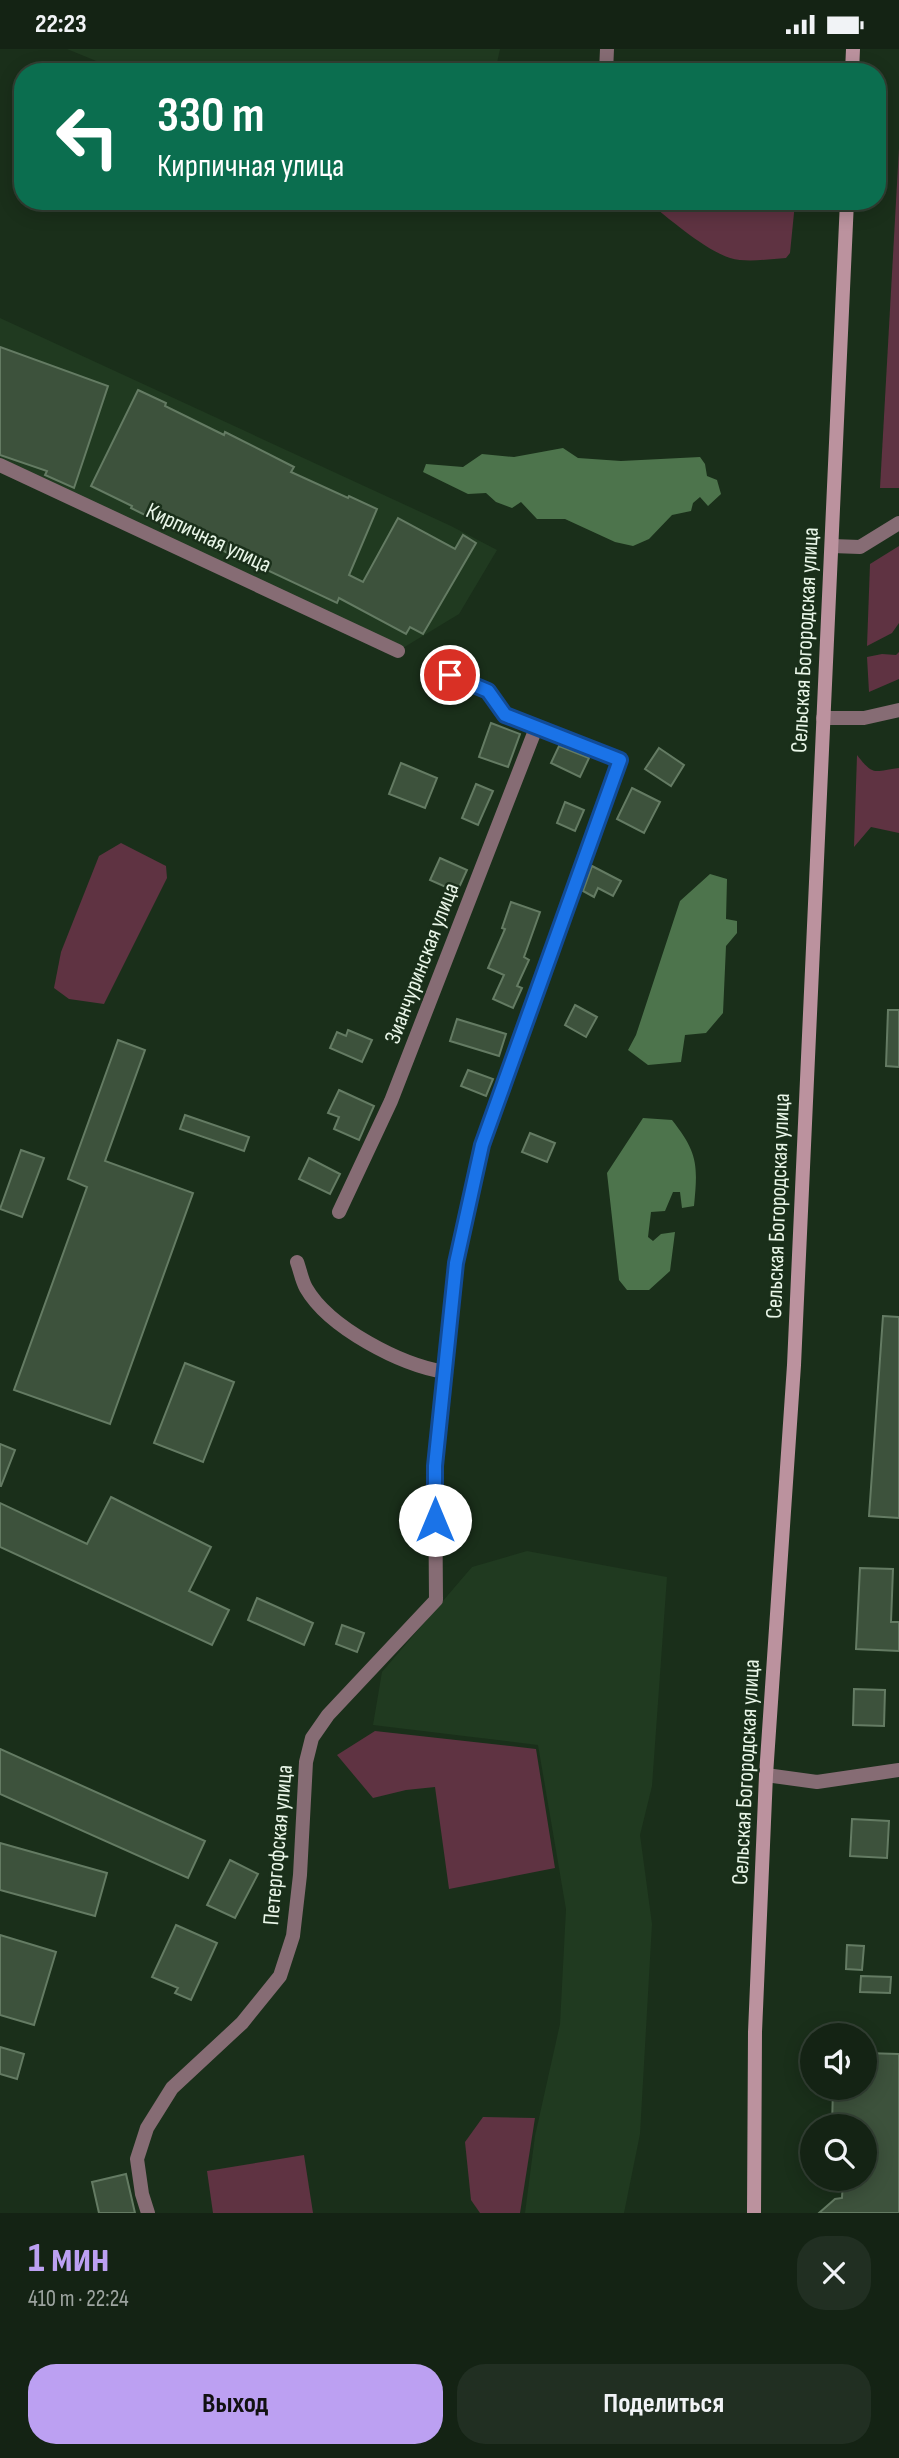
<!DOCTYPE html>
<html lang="ru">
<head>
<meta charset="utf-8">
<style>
  body { margin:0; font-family:"Sofia Sans Condensed",sans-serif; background:#212f22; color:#f1f3f6; height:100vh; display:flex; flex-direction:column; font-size:26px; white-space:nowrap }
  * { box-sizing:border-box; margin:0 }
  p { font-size:23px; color:#9da4a0 }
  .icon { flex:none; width:38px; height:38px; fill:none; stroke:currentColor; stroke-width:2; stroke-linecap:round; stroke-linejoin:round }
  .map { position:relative; height:2164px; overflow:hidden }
  .details { display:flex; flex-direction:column; background:#142314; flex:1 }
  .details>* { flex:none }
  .top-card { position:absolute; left:14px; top:14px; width:872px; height:147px; border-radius:28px; box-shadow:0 4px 18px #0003,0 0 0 2px #334034; background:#0b6e4f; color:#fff; overflow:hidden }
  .controls { position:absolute; left:800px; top:1974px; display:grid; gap:14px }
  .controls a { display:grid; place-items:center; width:77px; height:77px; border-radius:50%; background:#142314; box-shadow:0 4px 18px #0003,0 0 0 2px #334034; font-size:35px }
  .pin { position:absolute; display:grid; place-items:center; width:60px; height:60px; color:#fff; margin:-30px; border:4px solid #fff; border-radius:50%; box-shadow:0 2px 7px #0007 }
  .me { position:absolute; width:77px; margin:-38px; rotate:0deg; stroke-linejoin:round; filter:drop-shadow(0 0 5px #0008) }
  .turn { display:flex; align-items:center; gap:24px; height:147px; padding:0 28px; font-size:32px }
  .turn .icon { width:91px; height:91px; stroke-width:2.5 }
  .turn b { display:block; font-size:49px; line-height:60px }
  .round { display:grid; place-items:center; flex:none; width:74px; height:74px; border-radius:28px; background:#212f22 }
  .overview { display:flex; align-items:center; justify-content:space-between; height:119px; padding:0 28px }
  h1 { font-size:42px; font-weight:700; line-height:52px; color:#bca0f2 }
  .cta { display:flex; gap:14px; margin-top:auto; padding:14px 28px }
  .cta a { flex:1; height:80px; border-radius:28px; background:#bca0f2; color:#111; font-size:28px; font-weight:700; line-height:80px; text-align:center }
  .cta a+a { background:#212f22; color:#f1f3f6 }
  .status { display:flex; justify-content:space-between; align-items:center; height:49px; padding:0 35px; background:#142314; direction:ltr }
  .status svg { height:19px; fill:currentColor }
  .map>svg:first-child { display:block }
</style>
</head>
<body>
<div class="status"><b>22:23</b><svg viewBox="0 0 49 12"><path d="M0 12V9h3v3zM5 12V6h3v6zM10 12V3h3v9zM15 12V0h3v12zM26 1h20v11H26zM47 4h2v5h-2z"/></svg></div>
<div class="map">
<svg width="899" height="2164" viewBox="0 0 899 2164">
  <rect width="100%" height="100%" fill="#1a2f1a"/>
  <g fill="#203a20">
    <polygon points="67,0 500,0 495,23 123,23"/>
    <polygon points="0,269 451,477 497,501 459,565 398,602 0,416"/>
    <polygon points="527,1502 667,1528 652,1737 640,1786 652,1875 640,2085 624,2164 525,2164 535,2087 560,1975 566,1860 538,1696 373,1676 382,1623 472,1518"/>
  </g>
  <g fill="#5f3342">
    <polygon points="899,99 899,439 880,439"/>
    <path d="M647,152H792L795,154L790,204L786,209C768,210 747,214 730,209C705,201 668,169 647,152Z"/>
    <polygon points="899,497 899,574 892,584 867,597 870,515"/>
    <polygon points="899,603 899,630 869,643 867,608 882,605 896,606"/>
    <path d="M857,706C874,728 874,722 899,719V784L871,778L854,798Z"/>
    <polygon points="121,794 166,817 167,829 104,955 69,950 54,939 61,903 99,807"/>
    <polygon points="375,1682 536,1700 555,1819 449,1840 435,1738 406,1741 373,1749 337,1706"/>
    <polygon points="483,2068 535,2069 520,2164 480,2164 471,2151 465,2093"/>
    <polygon points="304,2106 313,2164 213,2164 207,2122"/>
  </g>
  <g fill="#4d744c">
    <polygon points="563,399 578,409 621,412 700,408 705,415 707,427 717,431 721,445 708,457 700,448 693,454 691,462 672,466 649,490 633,497 615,493 565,470 537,470 521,453 512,459 496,453 486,444 468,445 423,423 426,415 463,418 482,405 514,408"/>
    <polygon points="710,825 727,830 726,870 737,872 737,884 726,897 723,964 706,984 685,986 681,1013 648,1016 628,1001 636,986 680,852"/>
    <path d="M643,1069L672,1071C698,1104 698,1116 694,1157L682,1159L680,1143H673L665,1162L651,1163L648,1188L653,1192L661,1185L675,1183L670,1222L649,1241H627L619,1231L607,1124Z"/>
  </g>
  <g fill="#3d523c" stroke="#647b63" stroke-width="2">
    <polygon points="0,298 108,337 74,439 45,426 47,422 0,406"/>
    <polygon points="138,341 166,354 165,357 224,386 225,383 294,418 291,423 348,449 349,447 377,460 349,526 363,533 398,469 455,500 463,486 476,494 423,585 410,578 406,585 339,549 337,554 248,512 247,514 161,470 159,473 131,459 132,457 91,437"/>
    <polygon points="491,674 520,685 508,718 479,708"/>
    <polygon points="559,697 589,709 580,728 551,714"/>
    <polygon points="659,699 684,716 671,737 645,720"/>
    <polygon points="401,714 437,729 425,759 389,745"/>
    <polygon points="476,735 493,742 478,776 462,769"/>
    <polygon points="632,739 660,753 644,784 617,770"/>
    <polygon points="565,753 584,761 575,782 557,774"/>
    <polygon points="440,809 467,821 457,843 430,831"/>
    <polygon points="592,817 621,832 613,847 598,839 594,848 583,842"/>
    <polygon points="511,853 540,863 524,908 529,911 517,937 522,939 513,959 493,950 504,926 488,919 505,880 502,879"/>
    <polygon points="575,956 597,968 586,988 565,976"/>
    <polygon points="888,961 899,961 899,1018 886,1017"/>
    <polygon points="457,970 506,985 499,1007 450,992"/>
    <polygon points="348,981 372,991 362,1013 330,999 337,983 346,987"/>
    <polygon points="118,991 145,1001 105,1112 193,1144 110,1375 14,1341 87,1138 68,1130"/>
    <polygon points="468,1021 493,1030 486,1047 461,1037"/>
    <polygon points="339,1041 374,1057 359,1091 334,1080 339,1068 328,1064"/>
    <polygon points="185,1066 249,1088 244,1102 180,1080"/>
    <polygon points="530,1084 555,1094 547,1113 522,1103"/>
    <polygon points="21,1101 44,1109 22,1168 0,1160"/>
    <polygon points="309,1109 340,1125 330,1145 299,1130"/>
    <polygon points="883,1267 899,1268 899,1469 869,1467"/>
    <polygon points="185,1314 234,1333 203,1413 154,1394"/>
    <polygon points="0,1395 15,1401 1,1437 0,1437"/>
    <polygon points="111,1448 211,1498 189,1542 229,1561 212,1596 0,1498 0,1454 87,1495"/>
    <polygon points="860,1519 893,1520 891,1573 899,1573 899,1602 856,1600"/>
    <polygon points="257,1549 313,1574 304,1596 248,1571"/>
    <polygon points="342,1576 364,1584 357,1603 336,1595"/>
    <polygon points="854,1640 885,1641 884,1677 853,1676"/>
    <polygon points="0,1700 205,1792 188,1829 0,1745"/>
    <polygon points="852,1770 889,1772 887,1809 850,1807"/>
    <polygon points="0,1794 107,1824 95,1867 0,1841"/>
    <polygon points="230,1811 258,1825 235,1869 207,1856"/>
    <polygon points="176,1876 217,1894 191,1951 175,1944 178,1939 152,1928"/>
    <polygon points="0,1886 56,1903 34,1976 0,1966"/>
    <polygon points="847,1896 864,1897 862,1921 846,1920"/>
    <polygon points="861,1927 891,1928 890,1944 860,1943"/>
    <polygon points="0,1998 24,2005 17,2030 0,2025"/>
    <polygon points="865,2004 899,2005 899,2164 819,2164 835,2150 842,2149 843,2130 864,2130 864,2077 832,2077 833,2039 864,2039"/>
    <polygon points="126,2125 135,2164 99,2164 92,2133"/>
  </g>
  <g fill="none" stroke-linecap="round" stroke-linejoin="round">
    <g stroke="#866c74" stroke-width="14">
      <polyline points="606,23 607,0"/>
      <polyline points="0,416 398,602"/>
      <polyline points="832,497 860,498 899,474"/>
      <polyline points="823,669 864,669 899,661"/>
      <polyline points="339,1163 391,1052 536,679"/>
      <path d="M297,1213C300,1221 302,1232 306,1239C329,1279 401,1316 445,1323"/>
      <polyline points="766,1726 817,1733 899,1721"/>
      <polyline points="148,2164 142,2145 137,2110 147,2079 172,2039 242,1974 280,1927 293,1887 300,1826 306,1713 312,1689 328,1666 436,1551 435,1417 456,1214 482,1096 620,711 505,666 488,642 431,618"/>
    </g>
    <g stroke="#bb929e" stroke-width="14">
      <polyline points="852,23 853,0"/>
      <polyline points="754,2164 755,1983 766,1726 794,1316 847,152"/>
    </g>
  </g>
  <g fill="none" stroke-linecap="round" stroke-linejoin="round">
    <defs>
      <polyline id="route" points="435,1471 435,1417 456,1214 482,1096 620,711 505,666 488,642 450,626"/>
    </defs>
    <use href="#route" stroke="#114b97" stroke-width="18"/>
    <use href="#route" stroke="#1a73e8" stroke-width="12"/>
  </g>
  <g text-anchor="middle" stroke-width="5" stroke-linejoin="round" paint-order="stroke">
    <g font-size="23" fill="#e9f6e8" stroke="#1a2f1a">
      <text transform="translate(209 488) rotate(25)" y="8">Кирпичная улица</text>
      <text transform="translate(804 591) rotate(-87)" y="8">Сельская Богородская улица</text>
      <text transform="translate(421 914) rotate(-69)" y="8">Зианчуринская улица</text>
      <text transform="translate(777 1157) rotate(-88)" y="8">Сельская Богородская улица</text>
      <text transform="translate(745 1723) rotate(-87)" y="8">Сельская Богородская улица</text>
      <text transform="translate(277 1796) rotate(-85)" y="8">Петергофская улица</text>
    </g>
  </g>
</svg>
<div class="controls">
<a><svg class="icon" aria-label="sound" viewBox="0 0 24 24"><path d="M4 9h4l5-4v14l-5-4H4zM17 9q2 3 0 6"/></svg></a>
<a><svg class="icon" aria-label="search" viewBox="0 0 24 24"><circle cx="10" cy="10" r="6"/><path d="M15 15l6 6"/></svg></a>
</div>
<div class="pin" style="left:450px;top:626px;background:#d93025"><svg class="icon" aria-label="arrive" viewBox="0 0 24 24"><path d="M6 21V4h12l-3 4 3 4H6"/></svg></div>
<svg class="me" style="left:435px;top:1471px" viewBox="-20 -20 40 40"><circle r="19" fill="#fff"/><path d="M0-13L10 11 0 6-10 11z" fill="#1a73e8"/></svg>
<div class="top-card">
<div class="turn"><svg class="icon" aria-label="left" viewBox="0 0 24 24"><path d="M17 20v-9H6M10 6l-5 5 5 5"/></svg><div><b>330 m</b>Кирпичная улица</div></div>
</div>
</div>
<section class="details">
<div class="overview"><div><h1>1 мин</h1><p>410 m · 22:24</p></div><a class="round"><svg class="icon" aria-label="close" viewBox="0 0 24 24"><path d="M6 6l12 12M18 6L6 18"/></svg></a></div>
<div class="cta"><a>Выход</a><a>Поделиться</a></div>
</section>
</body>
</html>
